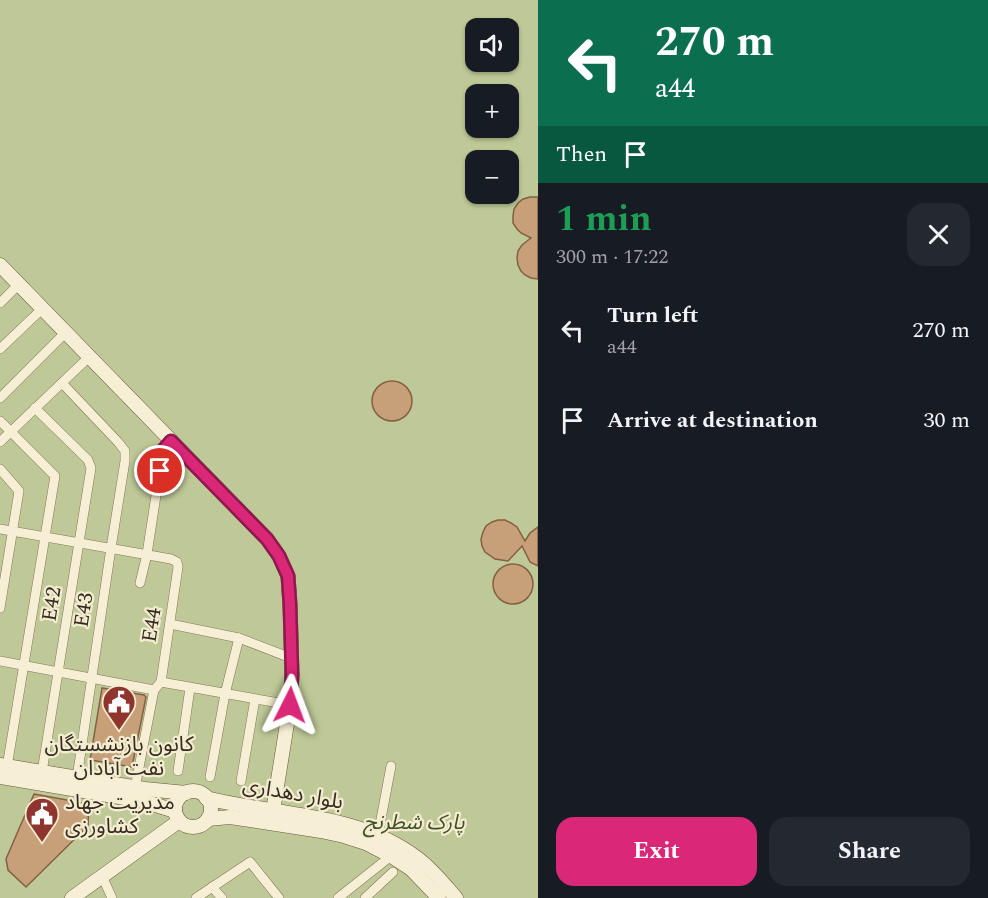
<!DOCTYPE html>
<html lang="en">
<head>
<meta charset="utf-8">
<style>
  body { margin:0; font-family:Spectral,"Noto Sans Arabic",serif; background:#242831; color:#f1f3f6; height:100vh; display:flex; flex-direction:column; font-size:22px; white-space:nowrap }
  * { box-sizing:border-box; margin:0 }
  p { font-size:20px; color:#9ea1a6 }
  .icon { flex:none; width:33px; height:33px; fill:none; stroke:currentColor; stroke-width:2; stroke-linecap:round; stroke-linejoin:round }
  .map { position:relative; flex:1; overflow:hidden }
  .details { display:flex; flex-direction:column; background:#171b24; width:450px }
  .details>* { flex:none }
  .guide { background:#0b6e4f; color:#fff; overflow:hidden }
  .fabs { position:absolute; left:465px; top:18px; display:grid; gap:12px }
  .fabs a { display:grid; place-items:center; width:54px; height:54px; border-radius:12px; background:#171b24; box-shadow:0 2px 4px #0004; font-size:30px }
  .pin { position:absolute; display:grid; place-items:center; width:51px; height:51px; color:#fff; margin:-26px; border:3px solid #fff; border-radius:50%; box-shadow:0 2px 6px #0007 }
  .me { position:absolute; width:66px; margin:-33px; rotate:3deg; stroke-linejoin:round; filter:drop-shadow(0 0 4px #0008) }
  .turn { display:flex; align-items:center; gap:21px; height:126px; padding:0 18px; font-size:27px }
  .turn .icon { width:78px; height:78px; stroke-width:2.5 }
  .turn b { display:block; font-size:42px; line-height:51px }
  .then { display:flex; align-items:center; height:57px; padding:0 18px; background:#0003; gap:12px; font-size:22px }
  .round { display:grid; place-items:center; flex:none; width:63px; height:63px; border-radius:18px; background:#242831 }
  .head { display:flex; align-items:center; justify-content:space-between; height:102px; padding:0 18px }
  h1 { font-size:36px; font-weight:700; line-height:45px; color:#1e9e55 }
  .primary-button { display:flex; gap:12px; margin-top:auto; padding:12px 18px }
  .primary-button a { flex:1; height:69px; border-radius:18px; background:#db2777; color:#fff; font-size:24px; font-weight:700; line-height:69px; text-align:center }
  .primary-button a+a { background:#242831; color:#f1f3f6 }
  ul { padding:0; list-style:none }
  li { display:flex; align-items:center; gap:18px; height:90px; padding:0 18px }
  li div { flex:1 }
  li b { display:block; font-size:22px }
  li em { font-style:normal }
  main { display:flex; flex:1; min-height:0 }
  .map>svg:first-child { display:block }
</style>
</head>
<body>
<main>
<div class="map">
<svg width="538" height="898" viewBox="0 0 538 898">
  <rect width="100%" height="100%" fill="#ebe2c2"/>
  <path fill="#bfc997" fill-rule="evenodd" d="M0,0H538V898H0ZM476,28H508V62H476ZM476,94H508V128H476ZM476,160H508V194H476Z"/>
  <g fill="#c7a07a" stroke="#826042" stroke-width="1.5">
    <polygon points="530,197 538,197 538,279 531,278 525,275 521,271 518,265 517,258 518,251 522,245 531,238 521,233 517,229 513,223 513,216 514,209 518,203 523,199"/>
    <circle cx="392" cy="401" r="20"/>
    <polygon points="498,520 505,520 511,523 517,527 525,541 530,533 538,527 538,566 530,562 522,546 508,561 495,559 485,552 482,546 481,539 483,532 486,526 492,522"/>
    <circle cx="513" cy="584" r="20"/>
    <polygon points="102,688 144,695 146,697 132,767 90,760"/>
    <polygon points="34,794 89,804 88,826 26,887 8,870 6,859"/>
  </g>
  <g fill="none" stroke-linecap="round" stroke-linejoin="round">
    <defs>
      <g id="street">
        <polyline points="0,303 19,284"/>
        <polyline points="0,349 43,308"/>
        <polyline points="62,383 118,442 125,451 125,461 111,548 77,778"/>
        <polyline points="0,398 66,332"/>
        <polyline points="35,408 88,460 91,468 42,772"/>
        <polyline points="0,421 55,476 7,767"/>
        <polyline points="0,442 89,357"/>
        <polyline points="0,469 19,491 0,608"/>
        <polyline points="0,529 171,559 177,562 178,567 161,682 154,690"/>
        <polyline points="140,583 147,554 163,450 171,441"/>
        <polyline points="170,624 239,638 291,658"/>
        <polyline points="0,661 154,690"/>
        <polyline points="161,682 290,705"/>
        <polyline points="178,771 190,688"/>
        <polyline points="210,777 225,694 239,638"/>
        <polyline points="241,781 255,699"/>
        <polyline points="135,788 154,690"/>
        <polyline points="378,835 391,766"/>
        <polyline points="102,876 112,898"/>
        <polyline points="212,887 222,898"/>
        <polyline points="196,898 250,862 279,898"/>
        <polyline points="338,898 391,856"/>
        <polyline points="365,898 393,872"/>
      </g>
      <g id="secondary">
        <polyline points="0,265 267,539 279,556 288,576 290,605 292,675 290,705 273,811"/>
        <polyline points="0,765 145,789 186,793"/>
        <polyline points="0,777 143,801 175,811"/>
        <circle cx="193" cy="809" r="18"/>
        <path d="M206,798C277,816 357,812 417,858C432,869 444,884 456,898"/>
        <polyline points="208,819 230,817 321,831 344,836 366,843 391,856 411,869 439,898"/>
        <polyline points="72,898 179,821"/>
      </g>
    </defs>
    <use href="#street" stroke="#84745a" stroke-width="10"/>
    <use href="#secondary" stroke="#66553e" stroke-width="15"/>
    <use href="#street" stroke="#f7efd5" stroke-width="9"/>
    <use href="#secondary" stroke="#f7efd5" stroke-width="14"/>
  </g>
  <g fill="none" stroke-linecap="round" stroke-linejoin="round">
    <defs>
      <polyline id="route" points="160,471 163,450 171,441 267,539 279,556 288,576 290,605 292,675 290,705"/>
    </defs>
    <use href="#route" stroke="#8e194d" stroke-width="15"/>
    <use href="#route" stroke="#db2777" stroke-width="10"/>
  </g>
  <defs>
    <symbol id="civic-pin" viewBox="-11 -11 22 30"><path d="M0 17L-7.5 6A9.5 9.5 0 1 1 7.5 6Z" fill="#90342e" stroke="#f3ecd1"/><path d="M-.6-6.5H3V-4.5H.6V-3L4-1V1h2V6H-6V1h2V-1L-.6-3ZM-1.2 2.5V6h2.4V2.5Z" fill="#fff"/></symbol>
  </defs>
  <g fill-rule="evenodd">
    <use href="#civic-pin" x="100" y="683" width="38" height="52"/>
    <use href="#civic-pin" x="23" y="795" width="38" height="52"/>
  </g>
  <g text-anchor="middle" stroke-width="4.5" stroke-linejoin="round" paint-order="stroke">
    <g font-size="21" fill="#352a1e" stroke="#f3ecd1">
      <text transform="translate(51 604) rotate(-81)" y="7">E42</text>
      <text transform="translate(83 610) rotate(-81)" y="7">E43</text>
      <text transform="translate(151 625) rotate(-81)" y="7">E44</text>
      <text transform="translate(293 793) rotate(10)" y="7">بلوار دهداری</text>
    </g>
    <g font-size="21" fill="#352a1e" stroke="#f3ecd1">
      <text x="119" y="751">کانون بازنشستگان<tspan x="119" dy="24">نفت آبادان</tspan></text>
      <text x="65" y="809" text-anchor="start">مدیریت جهاد<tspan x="65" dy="24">کشاورزی</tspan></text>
    </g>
    <g font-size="21" font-style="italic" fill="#425025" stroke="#f3ecd1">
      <text x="414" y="829">پارک شطرنج</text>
    </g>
  </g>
</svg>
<div class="fabs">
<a><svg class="icon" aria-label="sound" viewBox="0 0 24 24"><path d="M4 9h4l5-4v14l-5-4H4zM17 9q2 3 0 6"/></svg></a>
<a>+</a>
<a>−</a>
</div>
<div class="pin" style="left:160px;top:471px;background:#d93025"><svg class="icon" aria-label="arrive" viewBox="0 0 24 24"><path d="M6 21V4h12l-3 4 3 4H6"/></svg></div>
<svg class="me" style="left:290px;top:705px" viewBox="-20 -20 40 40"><path d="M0-17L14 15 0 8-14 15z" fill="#db2777" stroke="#fff" stroke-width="4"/></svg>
</div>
<section class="details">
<div class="guide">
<div class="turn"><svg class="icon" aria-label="left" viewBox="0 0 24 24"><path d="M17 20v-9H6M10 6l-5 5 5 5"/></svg><div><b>270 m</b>a44</div></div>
<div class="then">Then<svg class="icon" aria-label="arrive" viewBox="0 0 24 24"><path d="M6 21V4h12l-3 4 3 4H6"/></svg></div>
</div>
<div class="head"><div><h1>1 min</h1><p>300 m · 17:22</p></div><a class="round"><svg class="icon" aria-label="close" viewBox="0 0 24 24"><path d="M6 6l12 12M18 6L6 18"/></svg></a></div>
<ul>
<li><svg class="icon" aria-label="left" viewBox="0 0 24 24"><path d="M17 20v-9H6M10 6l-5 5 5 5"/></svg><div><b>Turn left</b><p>a44</p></div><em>270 m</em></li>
<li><svg class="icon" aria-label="arrive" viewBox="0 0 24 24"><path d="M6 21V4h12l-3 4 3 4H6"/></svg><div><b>Arrive at destination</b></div><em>30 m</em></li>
</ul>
<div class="primary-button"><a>Exit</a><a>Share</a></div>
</section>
</main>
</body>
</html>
